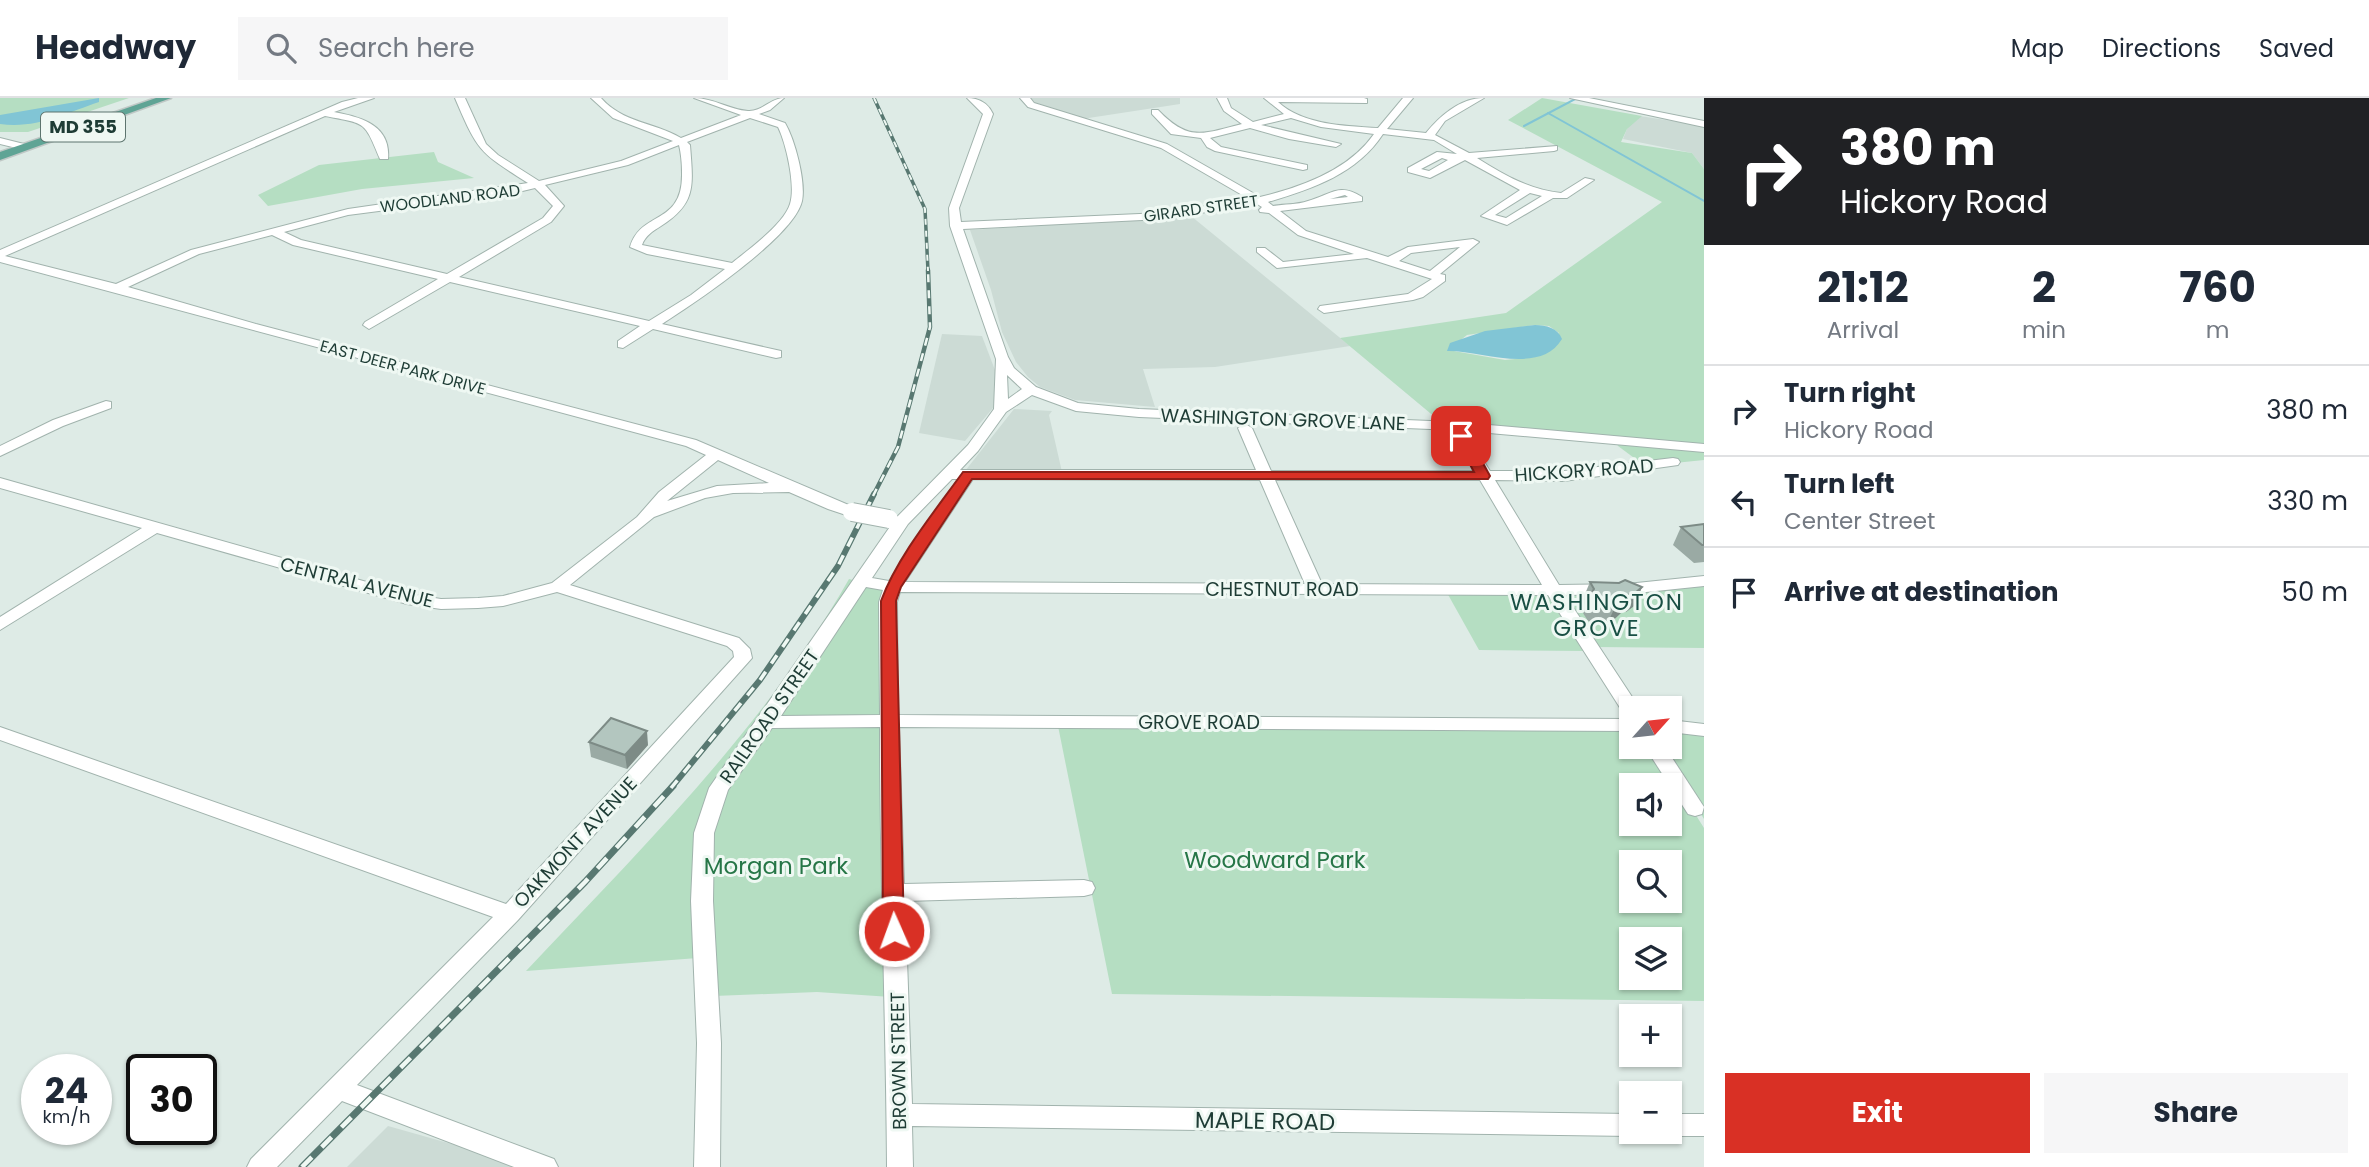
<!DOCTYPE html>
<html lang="en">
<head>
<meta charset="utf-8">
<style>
  body { margin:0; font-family:Poppins,sans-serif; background:#f6f6f7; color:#1f2937; height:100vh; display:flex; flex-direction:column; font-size:26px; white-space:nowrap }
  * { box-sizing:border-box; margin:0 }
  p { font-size:23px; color:#747a83 }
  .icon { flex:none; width:38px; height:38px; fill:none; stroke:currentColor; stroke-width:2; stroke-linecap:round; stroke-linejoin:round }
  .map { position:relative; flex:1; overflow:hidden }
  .details { display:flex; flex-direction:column; background:#fff; width:665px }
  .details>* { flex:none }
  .hud { background:#202124; color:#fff; overflow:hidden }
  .needle { width:46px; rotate:63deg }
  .buttons { position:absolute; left:1619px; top:598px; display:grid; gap:14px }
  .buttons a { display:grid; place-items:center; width:63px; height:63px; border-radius:0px; background:#fff; box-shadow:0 2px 5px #0004; font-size:35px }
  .speed { position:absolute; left:21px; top:956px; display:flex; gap:14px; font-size:35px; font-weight:700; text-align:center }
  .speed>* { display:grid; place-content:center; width:91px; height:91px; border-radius:50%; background:#fff; box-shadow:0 2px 5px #0004; line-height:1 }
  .speed small { font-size:18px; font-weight:400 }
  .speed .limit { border:4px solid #111; border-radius:10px; background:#fff; color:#111 }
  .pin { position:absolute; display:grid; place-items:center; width:60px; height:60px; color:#fff; margin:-30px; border-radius:14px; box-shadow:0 4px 10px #0006 }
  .me { position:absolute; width:77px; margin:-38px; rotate:358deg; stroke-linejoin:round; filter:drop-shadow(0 0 5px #0008) }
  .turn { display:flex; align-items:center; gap:24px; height:147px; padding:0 21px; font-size:32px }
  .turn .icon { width:91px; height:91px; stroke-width:2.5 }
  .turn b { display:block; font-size:49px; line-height:60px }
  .eta { display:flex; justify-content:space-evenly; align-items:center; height:119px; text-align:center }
  .eta b { font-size:42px; font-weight:700; line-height:49px }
  .cta { display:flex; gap:14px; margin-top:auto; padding:14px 21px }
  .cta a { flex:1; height:80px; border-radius:0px; background:#d93025; color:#fff; font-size:28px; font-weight:700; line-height:80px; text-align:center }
  .cta a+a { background:#f6f6f7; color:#1f2937 }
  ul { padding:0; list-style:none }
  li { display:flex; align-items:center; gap:21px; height:91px; padding:0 21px; border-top:2px solid #e0e1e3 }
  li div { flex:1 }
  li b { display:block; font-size:26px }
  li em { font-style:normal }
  header { display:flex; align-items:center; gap:42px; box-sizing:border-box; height:98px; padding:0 35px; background:#fff; border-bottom:2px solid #e0e1e3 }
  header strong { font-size:33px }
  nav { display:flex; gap:38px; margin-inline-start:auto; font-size:24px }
  .search { width:490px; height:63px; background:#f6f6f7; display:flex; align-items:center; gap:18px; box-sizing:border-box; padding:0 24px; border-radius:0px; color:#747a83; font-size:26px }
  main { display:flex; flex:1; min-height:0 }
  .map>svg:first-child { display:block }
</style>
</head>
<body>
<header>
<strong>Headway</strong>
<div class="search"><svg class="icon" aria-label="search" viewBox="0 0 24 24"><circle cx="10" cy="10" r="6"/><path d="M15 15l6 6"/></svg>Search here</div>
<nav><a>Map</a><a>Directions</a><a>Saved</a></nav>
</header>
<main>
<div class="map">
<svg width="1704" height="1069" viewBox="0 0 1704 1069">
  <rect width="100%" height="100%" fill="#deebe6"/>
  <g fill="#ccdbd5">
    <polygon points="1027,0 1180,0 1180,6 1082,21 1033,6"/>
    <polygon points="1640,18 1704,28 1704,71 1692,55 1623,41 1629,26"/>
    <polygon points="1191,118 1350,248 1215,269 1143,271 1155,309 1075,302 1040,289 1028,279 1016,264 1002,234 991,192 970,132"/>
    <polygon points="942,236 982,238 998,280 993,310 965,343 919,335"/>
    <polygon points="1014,311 1052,313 1049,317 1062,374 965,373"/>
    <polygon points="388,1028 533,1069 347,1069"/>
  </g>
  <g fill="#b5dec2" fill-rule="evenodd">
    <polygon points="0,0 129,0 28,34 0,34"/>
    <path d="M1542,0L1642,18L1627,31L1621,44L1692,55L1704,71V346L1442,325L1340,240L1506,215L1662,104L1508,22ZM1535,227L1549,228L1559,235L1535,258L1525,260L1505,262L1448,252L1467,237Z"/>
    <polygon points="434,54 438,64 474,80 362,91 268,108 258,97 319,67"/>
    <polygon points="1614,341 1704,350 1704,362 1645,368 1618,348"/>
    <path d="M849,481L887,491L891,899L817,894L714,898L711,859L526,873C642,750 765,629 849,481Z"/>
    <polygon points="1704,486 1704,550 1595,549 1558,493"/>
    <polygon points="1446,493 1549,493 1587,553 1479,552"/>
    <path d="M1057,623L1631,629V649H1653L1704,730V903L1112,896ZM1631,688H1670V726H1631ZM1631,765H1670V803H1631ZM1631,842H1670V880H1631Z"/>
    <polygon points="1670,631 1704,635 1704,721 1660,649 1670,649"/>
  </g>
  <g fill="#81c5d5">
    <path d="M99,0V4C66,15 37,31 0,26V17Z"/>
    <path d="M1535,227C1546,227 1558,230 1562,241C1540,278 1480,252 1447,253L1450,245L1485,233Z"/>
  </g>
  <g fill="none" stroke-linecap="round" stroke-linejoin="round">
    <g stroke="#81c5d5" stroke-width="2">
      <polyline points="1548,15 1704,103"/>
      <polyline points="1524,28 1577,0"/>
    </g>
    <defs>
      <g id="minor">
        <path d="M358,0H374L334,14C361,19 391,27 388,61H380C364,23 367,26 325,18L5,158L116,186L191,152L348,111L528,85C479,54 478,54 455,0H465L486,46L498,57L539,83L621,63L673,43L613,20L591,0H601C623,25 654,24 681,40L741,17L694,0C714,0 730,12 748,13C762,14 770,0 784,0L770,12L759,16L785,25C795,42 806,84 802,103C794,139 693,206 662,226L781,253V259L776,260L653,231L623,250L618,249V243L640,228L450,184L369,231L363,227L365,224L438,181L293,147L272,137L199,156L128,189L256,226L696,342L858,411L860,414L858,417L852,419L828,411L789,394L733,395L705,400L654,419L570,487L739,540L750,551L752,560L518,822L357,987L554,1061L558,1069H514L342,1003L277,1069H247L251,1061L493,819L0,642V629L506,806L734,559L733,553L727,548L557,494L503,508L478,510L441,511L407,506L157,435L0,532V519L142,430L0,390V380L409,496L441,501L478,500L503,498L552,485L637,419L659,394L706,357L686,348L0,164V152L342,4ZM750,20L778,29C786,45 796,88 790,106C784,126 748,152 732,165L642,147C645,138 653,133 661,128C697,105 693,87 690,47L687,44ZM679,47C681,55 682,66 682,75C683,128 641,112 630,149L647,156L725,171L691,197L649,223L459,179L551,124L564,108L545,87L628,67ZM535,90L553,108L543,120L447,176L301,142L284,134L348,117L510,96ZM718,362L769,385L717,388L667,403Z"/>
        <path d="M967,0C979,0 988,5 993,16L959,110L961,124L1162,115L1249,101L1161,50L1028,9L1020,0H1030L1034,5L1167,46L1260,99C1302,89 1349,72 1374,36L1321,29L1291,20L1261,27L1341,46L1336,49L1289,41L1250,30L1210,40L1221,49L1307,67V71L1303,72L1215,53L1207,49L1201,40L1171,36L1152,16V12H1158C1189,44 1202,36 1242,26L1224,13L1217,0H1227L1231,10L1253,24L1284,16L1264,0H1364L1367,1V5L1278,4C1303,27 1345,28 1378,30L1403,0H1413L1387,31L1426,35C1440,18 1460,0 1484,0L1445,23L1435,37L1469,55L1557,48V52L1554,53L1477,60C1504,77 1530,92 1561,95L1585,80L1594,82L1567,100H1553L1507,127L1481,118L1520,92L1465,62L1430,80L1408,74V70L1437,54L1457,56L1434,42L1383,36C1357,76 1312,91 1268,104L1273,108C1284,106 1297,107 1308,103C1331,97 1338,84 1362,99V103L1280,113L1306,133L1388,159L1408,149L1473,141L1479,144L1440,176L1445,177V183L1423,199L1413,202L1324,215L1318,211L1320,208L1408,196L1432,181L1367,160L1277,170L1257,154V150H1265L1283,164L1354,156L1298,137L1269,115L1260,114L1259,112L1262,109L1257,106L1162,121L963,131L1008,259L1014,270L1036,289L1078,305L1139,311L1455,324L1704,346V354L1455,332L1139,319L1076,313L1032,297L1006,314L978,353L960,372H1256L1238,330L1245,326L1252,330L1271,373H1475L1454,338L1461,334L1466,335L1490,373H1564L1673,360L1678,361L1680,364L1678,367L1564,383L1495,382L1559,487L1627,486L1704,478V488L1627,496L1565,497L1640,611H1631V618L1624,616L1548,497L900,494L897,504L898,617L1631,621V633L899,629L904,786L1084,782L1092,784L1095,790L1092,796L1084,798L905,803L912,1006L1631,1016V1034L1640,1035L1631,1038L912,1028L913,1069H887C886,922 880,776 880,629L772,630L728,692L714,735L713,803L721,945L720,1069H694L697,945L691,803L694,735L709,690L896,420L968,347L994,311L996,261L950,128L949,110L983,16ZM1442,60L1448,62L1429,73L1421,71ZM1530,95L1542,98L1506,120L1495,117ZM1345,97L1348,99L1330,101ZM1460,149L1430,173L1399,163L1411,155ZM1007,277L1022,291L1008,301ZM952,381H958L889,483L872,480L908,426ZM973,381L1260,382L1305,486L905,484ZM1275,382H1480L1542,487L1322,486ZM866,489L883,492L879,504L880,617L781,618Z"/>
        <polygon points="1570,0 1589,0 1704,23 1704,29"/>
        <polygon points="0,40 28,47 30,49 25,52 0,46"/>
        <polygon points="106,303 111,304 111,310 63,328 0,358 0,348 53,322"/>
        <polygon points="1670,622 1704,626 1704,638 1670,634"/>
        <polygon points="1645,649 1665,649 1704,709 1702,716 1695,718 1688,716"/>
        <polygon points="1670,1016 1704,1016 1704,1038 1670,1038 1661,1035 1670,1034"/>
      </g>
      <polygon id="major" points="156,0 171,0 0,62 0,54"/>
    </defs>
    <use href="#minor" stroke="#a1b3ad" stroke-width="2"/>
    <use href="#major" stroke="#c0c8c6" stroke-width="3"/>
    <use href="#minor" fill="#fff" fill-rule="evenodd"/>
    <use href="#major" fill="#5fa495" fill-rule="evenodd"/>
    <defs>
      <polyline id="rail-far3" points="874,0 925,111 928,173"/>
      <polyline id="rail-far2" points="873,398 898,349 930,229 928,172"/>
      <polyline id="rail-far1" points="671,690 760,582 838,468 874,396"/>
      <polyline id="rail" points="302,1069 585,784 673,688"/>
    </defs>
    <use href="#rail-far3" stroke="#587871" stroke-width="3.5"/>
    <use href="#rail-far2" stroke="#587871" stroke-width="4.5"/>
    <use href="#rail-far1" stroke="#587871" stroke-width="6"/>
    <use href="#rail" stroke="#587871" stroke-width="7"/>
    <use href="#rail-far3" stroke="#eff8f3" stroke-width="2" stroke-dasharray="6" stroke-linecap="butt"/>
    <use href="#rail-far2" stroke="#eff8f3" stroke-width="2.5" stroke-dasharray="8" stroke-linecap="butt"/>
    <use href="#rail-far1" stroke="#eff8f3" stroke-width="3.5" stroke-dasharray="10" stroke-linecap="butt"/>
    <use href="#rail" stroke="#eff8f3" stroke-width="4.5" stroke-dasharray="14" stroke-linecap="butt"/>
    <defs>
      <polyline id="minor-bridge" points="852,414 889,421"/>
    </defs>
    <use href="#minor-bridge" stroke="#a1b3ad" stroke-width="20" stroke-linecap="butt"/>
    <use href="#minor-bridge" stroke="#fff" stroke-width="18"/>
  </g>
  <g fill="#9aaaa4">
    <polygon points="1704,426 1704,464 1694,465 1673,447 1681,429"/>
    <polygon points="1590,484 1619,485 1642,489 1634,508 1626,514 1623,513 1606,529 1588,523 1583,515 1586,508 1582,503"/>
    <polygon points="589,644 648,647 627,671 591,659"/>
  </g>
  <g fill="#7d8b86">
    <polygon points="1642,489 1634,508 1626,514 1634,496"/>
    <polygon points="1631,495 1623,513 1606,529 1614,511"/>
    <polygon points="647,633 648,647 627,671 625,657"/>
  </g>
  <g fill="#b3c6bf" stroke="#7d8b86" stroke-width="2">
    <polygon points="1704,426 1704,447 1702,447 1681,429"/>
    <polygon points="1625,482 1642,489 1634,496 1631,495 1614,511 1595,504 1590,497 1594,491 1590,484 1619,485"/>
    <polygon points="611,620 647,633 625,657 589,644"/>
  </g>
  <path fill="#d93025" stroke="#8d1f18" stroke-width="2" d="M1461,335L1468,338L1490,378L1488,381H972L901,489L896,503L904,833L901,838L894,841L886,838L883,833L881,503C897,459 935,413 963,374H1474L1455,338Z"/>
  <g text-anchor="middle" stroke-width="6" stroke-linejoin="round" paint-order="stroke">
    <g font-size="16" fill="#1e3c35" stroke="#eff8f3">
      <text transform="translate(450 100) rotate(-7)" y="6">WOODLAND ROAD</text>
      <text transform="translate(1201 110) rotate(-8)" y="6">GIRARD STREET</text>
      <text transform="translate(403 269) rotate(15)" y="6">EAST DEER PARK DRIVE</text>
    </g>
    <rect fill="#eff8f3" stroke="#5d746e" stroke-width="2" x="41" y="14.5" width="84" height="29" rx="5"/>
    <g font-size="18" font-weight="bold" fill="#1e3c35">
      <text x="83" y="35">MD 355</text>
    </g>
    <g font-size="19" fill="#1e3c35" stroke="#eff8f3">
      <text transform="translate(1283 321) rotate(2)" y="7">WASHINGTON GROVE LANE</text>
      <text transform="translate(1584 372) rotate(-4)" y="7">HICKORY ROAD</text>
      <text transform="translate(357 484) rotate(14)" y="7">CENTRAL AVENUE</text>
      <text x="1282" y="498">CHESTNUT ROAD</text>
      <text transform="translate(769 618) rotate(-55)" y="7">RAILROAD STREET</text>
      <text x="1199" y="631">GROVE ROAD</text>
      <text transform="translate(575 744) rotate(-47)" y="7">OAKMONT AVENUE</text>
      <text transform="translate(898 963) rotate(-91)" y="7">BROWN STREET</text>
    </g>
    <g font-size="23" letter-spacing="2" fill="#194f44" stroke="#eff8f3">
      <text x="1597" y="512">WASHINGTON<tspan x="1597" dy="26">GROVE</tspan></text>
    </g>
    <g font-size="23" fill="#267647" stroke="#eff8f3">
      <text x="1275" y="770">Woodward Park</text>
      <text x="776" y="776">Morgan Park</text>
    </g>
    <g font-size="23" fill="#1e3c35" stroke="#eff8f3">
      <text transform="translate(1265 1023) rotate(1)" y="8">MAPLE ROAD</text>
    </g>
  </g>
</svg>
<div class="buttons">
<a><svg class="needle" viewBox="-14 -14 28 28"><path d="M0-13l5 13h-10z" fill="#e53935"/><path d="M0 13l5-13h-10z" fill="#747a83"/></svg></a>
<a><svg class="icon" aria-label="sound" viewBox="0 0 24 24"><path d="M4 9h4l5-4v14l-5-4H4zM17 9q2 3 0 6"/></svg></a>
<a><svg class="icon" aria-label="search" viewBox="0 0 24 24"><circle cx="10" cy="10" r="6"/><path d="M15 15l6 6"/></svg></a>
<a><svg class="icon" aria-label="layers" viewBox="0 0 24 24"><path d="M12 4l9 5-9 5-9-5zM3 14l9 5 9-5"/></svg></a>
<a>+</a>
<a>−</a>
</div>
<div class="speed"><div>24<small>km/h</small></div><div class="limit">30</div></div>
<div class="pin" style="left:1461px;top:338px;background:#d93025"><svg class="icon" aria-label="arrive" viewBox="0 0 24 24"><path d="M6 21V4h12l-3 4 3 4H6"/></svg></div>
<svg class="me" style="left:894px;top:833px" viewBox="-20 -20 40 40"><circle r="17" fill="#d93025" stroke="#fff" stroke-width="3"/><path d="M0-11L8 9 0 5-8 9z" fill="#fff"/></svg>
</div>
<section class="details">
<div class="hud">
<div class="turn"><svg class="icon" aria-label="right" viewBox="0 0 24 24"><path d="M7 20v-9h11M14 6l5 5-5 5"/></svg><div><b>380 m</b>Hickory Road</div></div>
</div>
<div class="eta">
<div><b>21:12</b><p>Arrival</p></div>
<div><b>2</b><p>min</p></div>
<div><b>760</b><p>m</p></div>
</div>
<ul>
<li><svg class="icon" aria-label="right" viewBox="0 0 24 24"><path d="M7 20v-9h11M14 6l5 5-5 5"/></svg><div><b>Turn right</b><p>Hickory Road</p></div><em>380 m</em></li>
<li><svg class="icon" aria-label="left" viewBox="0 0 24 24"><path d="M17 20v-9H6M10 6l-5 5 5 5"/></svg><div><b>Turn left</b><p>Center Street</p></div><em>330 m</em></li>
<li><svg class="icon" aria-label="arrive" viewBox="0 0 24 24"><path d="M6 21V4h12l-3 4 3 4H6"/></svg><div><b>Arrive at destination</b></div><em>50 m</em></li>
</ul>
<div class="cta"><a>Exit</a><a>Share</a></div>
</section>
</main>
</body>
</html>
